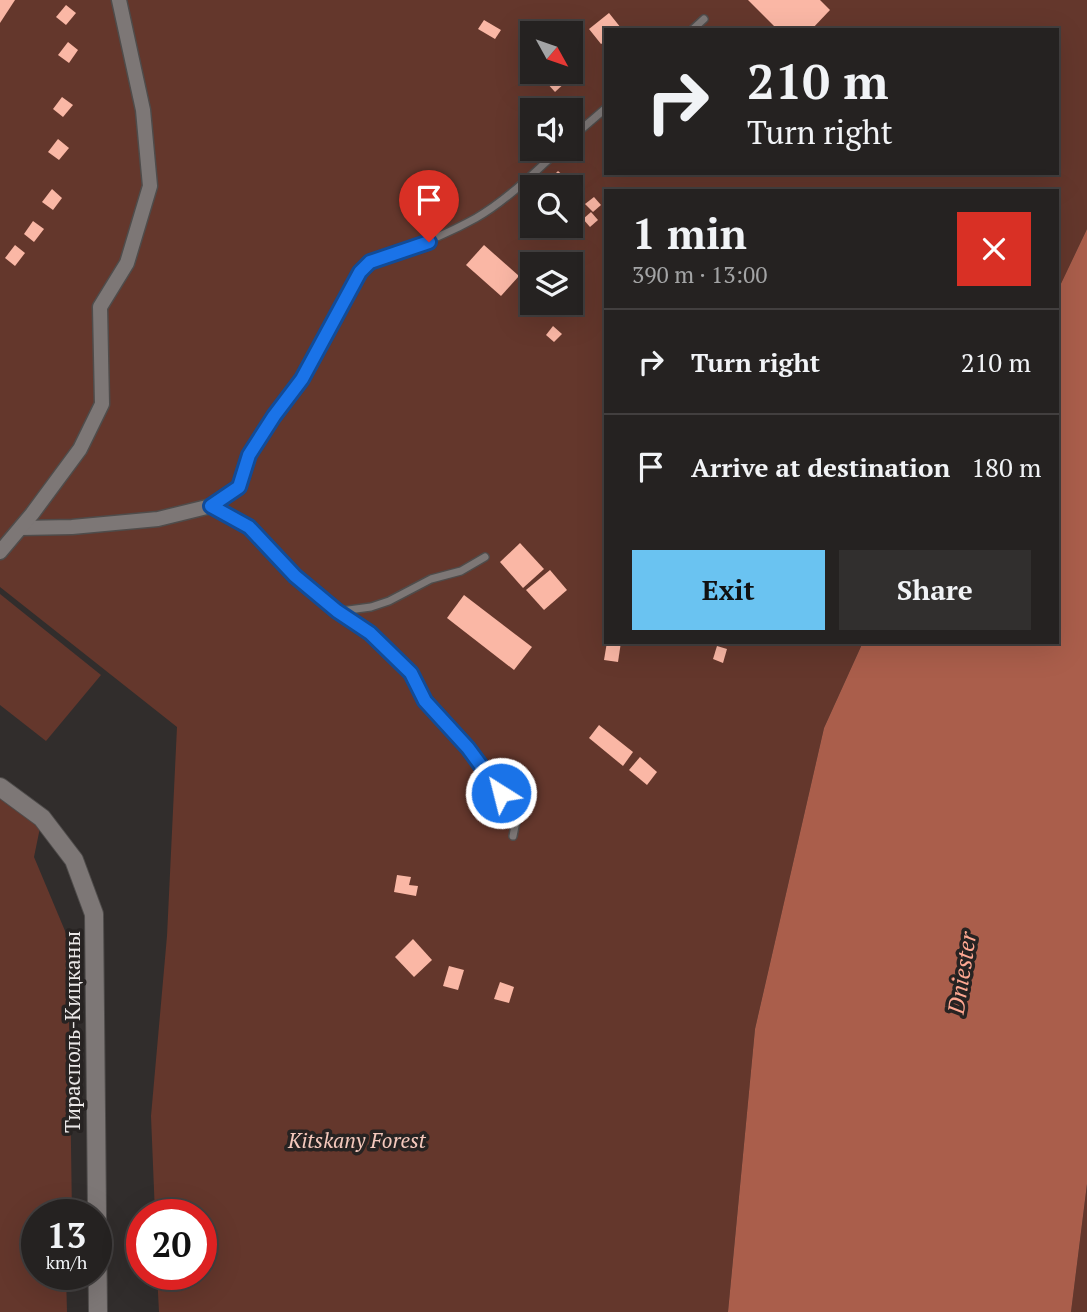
<!DOCTYPE html>
<html lang="en">
<head>
<meta charset="utf-8">
<style>
  body { margin:0; font-family:"PT Serif",serif; background:#312f2e; color:#f1f3f6; height:100vh; display:flex; flex-direction:column; font-size:26px; white-space:nowrap }
  * { box-sizing:border-box; margin:0 }
  p { font-size:23px; color:#a3a4a5 }
  .icon { flex:none; width:38px; height:38px; fill:none; stroke:currentColor; stroke-width:2; stroke-linecap:round; stroke-linejoin:round }
  .map { position:relative; flex:1; overflow:hidden }
  .drawer { position:absolute; left:604px; top:189px; width:455px; height:455px; display:flex; flex-direction:column; background:#252221; border-radius:0px; box-shadow:0 7px 28px #0002,0 0 0 2px #423f3f }
  .drawer>* { flex:none }
  .top-card { position:absolute; left:604px; top:28px; width:455px; height:147px; border-radius:0px; box-shadow:0 7px 28px #0002,0 0 0 2px #423f3f; background:#252221; color:#f1f3f6; overflow:hidden }
  .needle { width:46px; rotate:130deg }
  .fabs { position:absolute; left:520px; top:21px; display:grid; gap:14px }
  .fabs a { display:grid; place-items:center; width:63px; height:63px; border-radius:0px; background:#252221; box-shadow:0 7px 28px #0002,0 0 0 2px #423f3f; font-size:35px }
  .speed { position:absolute; left:21px; top:1199px; display:flex; gap:14px; font-size:35px; font-weight:700; text-align:center }
  .speed>* { display:grid; place-content:center; width:91px; height:91px; border-radius:50%; background:#252221; box-shadow:0 7px 28px #0002,0 0 0 2px #423f3f; line-height:1 }
  .speed small { font-size:18px; font-weight:400 }
  .speed .limit { border:10px solid #d22; background:#fff; color:#111 }
  .pin { position:absolute; display:grid; place-items:center; width:60px; height:60px; color:#fff; margin:-72px -30px; border-radius:50% 50% 50% 0; rotate:-45deg; box-shadow:0 0 7px #0007 }
  .pin .icon { rotate:45deg }
  .me { position:absolute; width:77px; margin:-38px; rotate:324deg; stroke-linejoin:round; filter:drop-shadow(0 0 5px #0008) }
  .turn { display:flex; align-items:center; gap:24px; height:147px; padding:0 28px; font-size:32px }
  .turn .icon { width:91px; height:91px; stroke-width:2.5 }
  .turn b { display:block; font-size:49px; line-height:60px }
  .round { display:grid; place-items:center; flex:none; width:74px; height:74px; border-radius:0px; background:#312f2e }
  .overview { display:flex; align-items:center; justify-content:space-between; height:119px; padding:0 28px }
  h1 { font-size:42px; font-weight:600; line-height:52px }
  .action { display:flex; gap:14px; margin-top:auto; padding:14px 28px }
  .action a { flex:1; height:80px; border-radius:0px; background:#6ac3f1; color:#111; font-size:28px; font-weight:600; line-height:80px; text-align:center }
  .action a+a { background:#312f2e; color:#f1f3f6 }
  ul { padding:0; list-style:none }
  li { display:flex; align-items:center; gap:21px; height:105px; padding:0 28px; border-top:2px solid #423f3f }
  li div { flex:1 }
  li b { display:block; font-size:26px }
  li em { font-style:normal }
  .map>svg:first-child { display:block }
</style>
</head>
<body>
<div class="map">
<svg width="1087" height="1312" viewBox="0 0 1087 1312">
  <rect width="100%" height="100%" fill="#312d2c"/>
  <g fill="#64372c" fill-rule="evenodd">
    <path d="M0,0H1087V229L1057,292V191H606V642H863L824,728L755,1029L728,1312H159L157,1274H201V1214H155L151,1116L167,936L177,727L0,587ZM606,30H1057V173H606ZM532,33H570V72H532ZM532,110H570V149H532ZM532,187H570V226H532ZM532,264H570V303H532Z"/>
    <polygon points="0,594 101,675 46,741 0,705"/>
    <polygon points="0,787 42,818 34,857 68,938 72,1214 37,1214 37,1274 66,1274 67,1312 0,1312"/>
    <polygon points="1087,1184 1087,1312 1071,1312"/>
  </g>
  <polygon fill="#aa5e4b" points="1087,229 1087,1184 1071,1312 728,1312 755,1029 824,728 863,642 1057,642 1057,292"/>
  <g fill="#fab7a5">
    <polygon points="0,0 15,0 0,23"/>
    <polygon points="748,0 820,0 830,10 811,30 778,30"/>
    <polygon points="66,5 76,13 66,25 56,17"/>
    <polygon points="609,13 621,28 606,30 606,41 601,44 589,29"/>
    <polygon points="484,20 501,30 495,39 478,29"/>
    <polygon points="68,42 78,50 69,63 58,55"/>
    <polygon points="558,72 568,80 555,92 546,82"/>
    <polygon points="62,97 73,105 63,117 53,109"/>
    <polygon points="58,139 69,148 59,160 48,152"/>
    <polygon points="558,171 566,178 558,186 550,179"/>
    <polygon points="52,189 62,198 53,210 42,202"/>
    <polygon points="594,197 601,205 593,212 585,204"/>
    <polygon points="591,212 598,220 590,227 583,219"/>
    <polygon points="33,221 44,229 34,242 24,234"/>
    <polygon points="15,245 25,253 15,266 5,258"/>
    <polygon points="484,245 519,276 501,296 466,265"/>
    <polygon points="553,326 562,334 554,342 546,335"/>
    <polygon points="520,543 544,569 523,588 500,562"/>
    <polygon points="550,570 567,590 544,610 526,590"/>
    <polygon points="464,595 532,647 514,670 447,618"/>
    <polygon points="607,642 621,642 618,662 604,660"/>
    <polygon points="717,646 727,649 723,663 713,659"/>
    <polygon points="599,725 633,752 623,766 589,738"/>
    <polygon points="640,757 657,772 647,785 629,770"/>
    <polygon points="397,875 411,877 409,885 418,886 416,896 394,892"/>
    <polygon points="413,939 432,960 414,977 395,957"/>
    <polygon points="449,966 464,970 458,990 443,986"/>
    <polygon points="500,982 514,987 509,1003 494,999"/>
  </g>
  <g fill="none" stroke-linecap="round" stroke-linejoin="round">
    <defs>
      <g id="lane">
        <polyline points="692,30 704,19"/>
        <polyline points="570,139 606,108"/>
        <path d="M370,262C407,250 442,237 476,218C507,200 534,173 560,149"/>
        <polyline points="341,611 371,607 389,601 431,579 461,571 485,557"/>
        <polyline points="370,633 411,673 425,701 468,748 517,816 513,836"/>
      </g>
      <g id="street">
        <polyline points="211,506 249,527 295,576 337,611 370,633"/>
        <polyline points="21,528 72,527 158,519 211,506 239,487 249,455 274,416 302,379 360,272 370,262"/>
        <polyline points="0,552 32,514 80,449 102,404 100,307 127,263 150,186 143,110 119,0"/>
      </g>
      <polyline id="secondary" points="0,787 42,818 74,860 94,914 98,1312"/>
    </defs>
    <use href="#lane" stroke="#4f4c4b" stroke-width="10"/>
    <use href="#street" stroke="#4f4c4b" stroke-width="17"/>
    <use href="#secondary" stroke="#4f4c4b" stroke-width="20"/>
    <use href="#lane" stroke="#7d7776" stroke-width="7"/>
    <use href="#street" stroke="#7d7776" stroke-width="14"/>
    <use href="#secondary" stroke="#7d7776" stroke-width="18"/>
  </g>
  <g fill="none" stroke-linecap="round" stroke-linejoin="round">
    <defs>
      <polyline id="route" points="429,242 370,262 360,272 302,379 274,416 249,455 239,487 211,506 249,527 295,576 337,611 370,633 411,673 425,701 468,748 501,793"/>
    </defs>
    <use href="#route" stroke="#114b97" stroke-width="18"/>
    <use href="#route" stroke="#1a73e8" stroke-width="12"/>
  </g>
  <g text-anchor="middle" stroke-width="7" stroke-linejoin="round" paint-order="stroke">
    <g font-size="21" fill="#eae7e7" stroke="#272322">
      <text transform="translate(73 1032) rotate(-90)" y="7">Тирасполь-Кицканы</text>
    </g>
    <g font-size="21" font-style="italic" fill="#f4c8bc" stroke="#272322">
      <text x="357" y="1148">Kitskany Forest</text>
    </g>
    <g font-size="23" font-style="italic" fill="#fea892" stroke="#272322">
      <text transform="translate(962 973) rotate(-81)" y="8">Dniester</text>
    </g>
  </g>
</svg>
<div class="fabs">
<a><svg class="needle" viewBox="-14 -14 28 28"><path d="M0-13l5 13h-10z" fill="#e53935"/><path d="M0 13l5-13h-10z" fill="#a3a4a5"/></svg></a>
<a><svg class="icon" aria-label="sound" viewBox="0 0 24 24"><path d="M4 9h4l5-4v14l-5-4H4zM17 9q2 3 0 6"/></svg></a>
<a><svg class="icon" aria-label="search" viewBox="0 0 24 24"><circle cx="10" cy="10" r="6"/><path d="M15 15l6 6"/></svg></a>
<a><svg class="icon" aria-label="layers" viewBox="0 0 24 24"><path d="M12 4l9 5-9 5-9-5zM3 14l9 5 9-5"/></svg></a>
</div>
<div class="speed"><div>13<small>km/h</small></div><div class="limit">20</div></div>
<div class="pin" style="left:429px;top:242px;background:#d93025"><svg class="icon" aria-label="arrive" viewBox="0 0 24 24"><path d="M6 21V4h12l-3 4 3 4H6"/></svg></div>
<svg class="me" style="left:501px;top:793px" viewBox="-20 -20 40 40"><circle r="17" fill="#1a73e8" stroke="#fff" stroke-width="3"/><path d="M0-11L8 9 0 5-8 9z" fill="#fff"/></svg>
<div class="top-card">
<div class="turn"><svg class="icon" aria-label="right" viewBox="0 0 24 24"><path d="M7 20v-9h11M14 6l5 5-5 5"/></svg><div><b>210 m</b>Turn right</div></div>
</div>
<section class="drawer">
<div class="overview"><div><h1>1 min</h1><p>390 m · 13:00</p></div><a class="round" style="background:#d93025;color:#fff"><svg class="icon" aria-label="close" viewBox="0 0 24 24"><path d="M6 6l12 12M18 6L6 18"/></svg></a></div>
<ul>
<li><svg class="icon" aria-label="right" viewBox="0 0 24 24"><path d="M7 20v-9h11M14 6l5 5-5 5"/></svg><div><b>Turn right</b></div><em>210 m</em></li>
<li><svg class="icon" aria-label="arrive" viewBox="0 0 24 24"><path d="M6 21V4h12l-3 4 3 4H6"/></svg><div><b>Arrive at destination</b></div><em>180 m</em></li>
</ul>
<div class="action"><a>Exit</a><a>Share</a></div>
</section>
</div>
</body>
</html>
